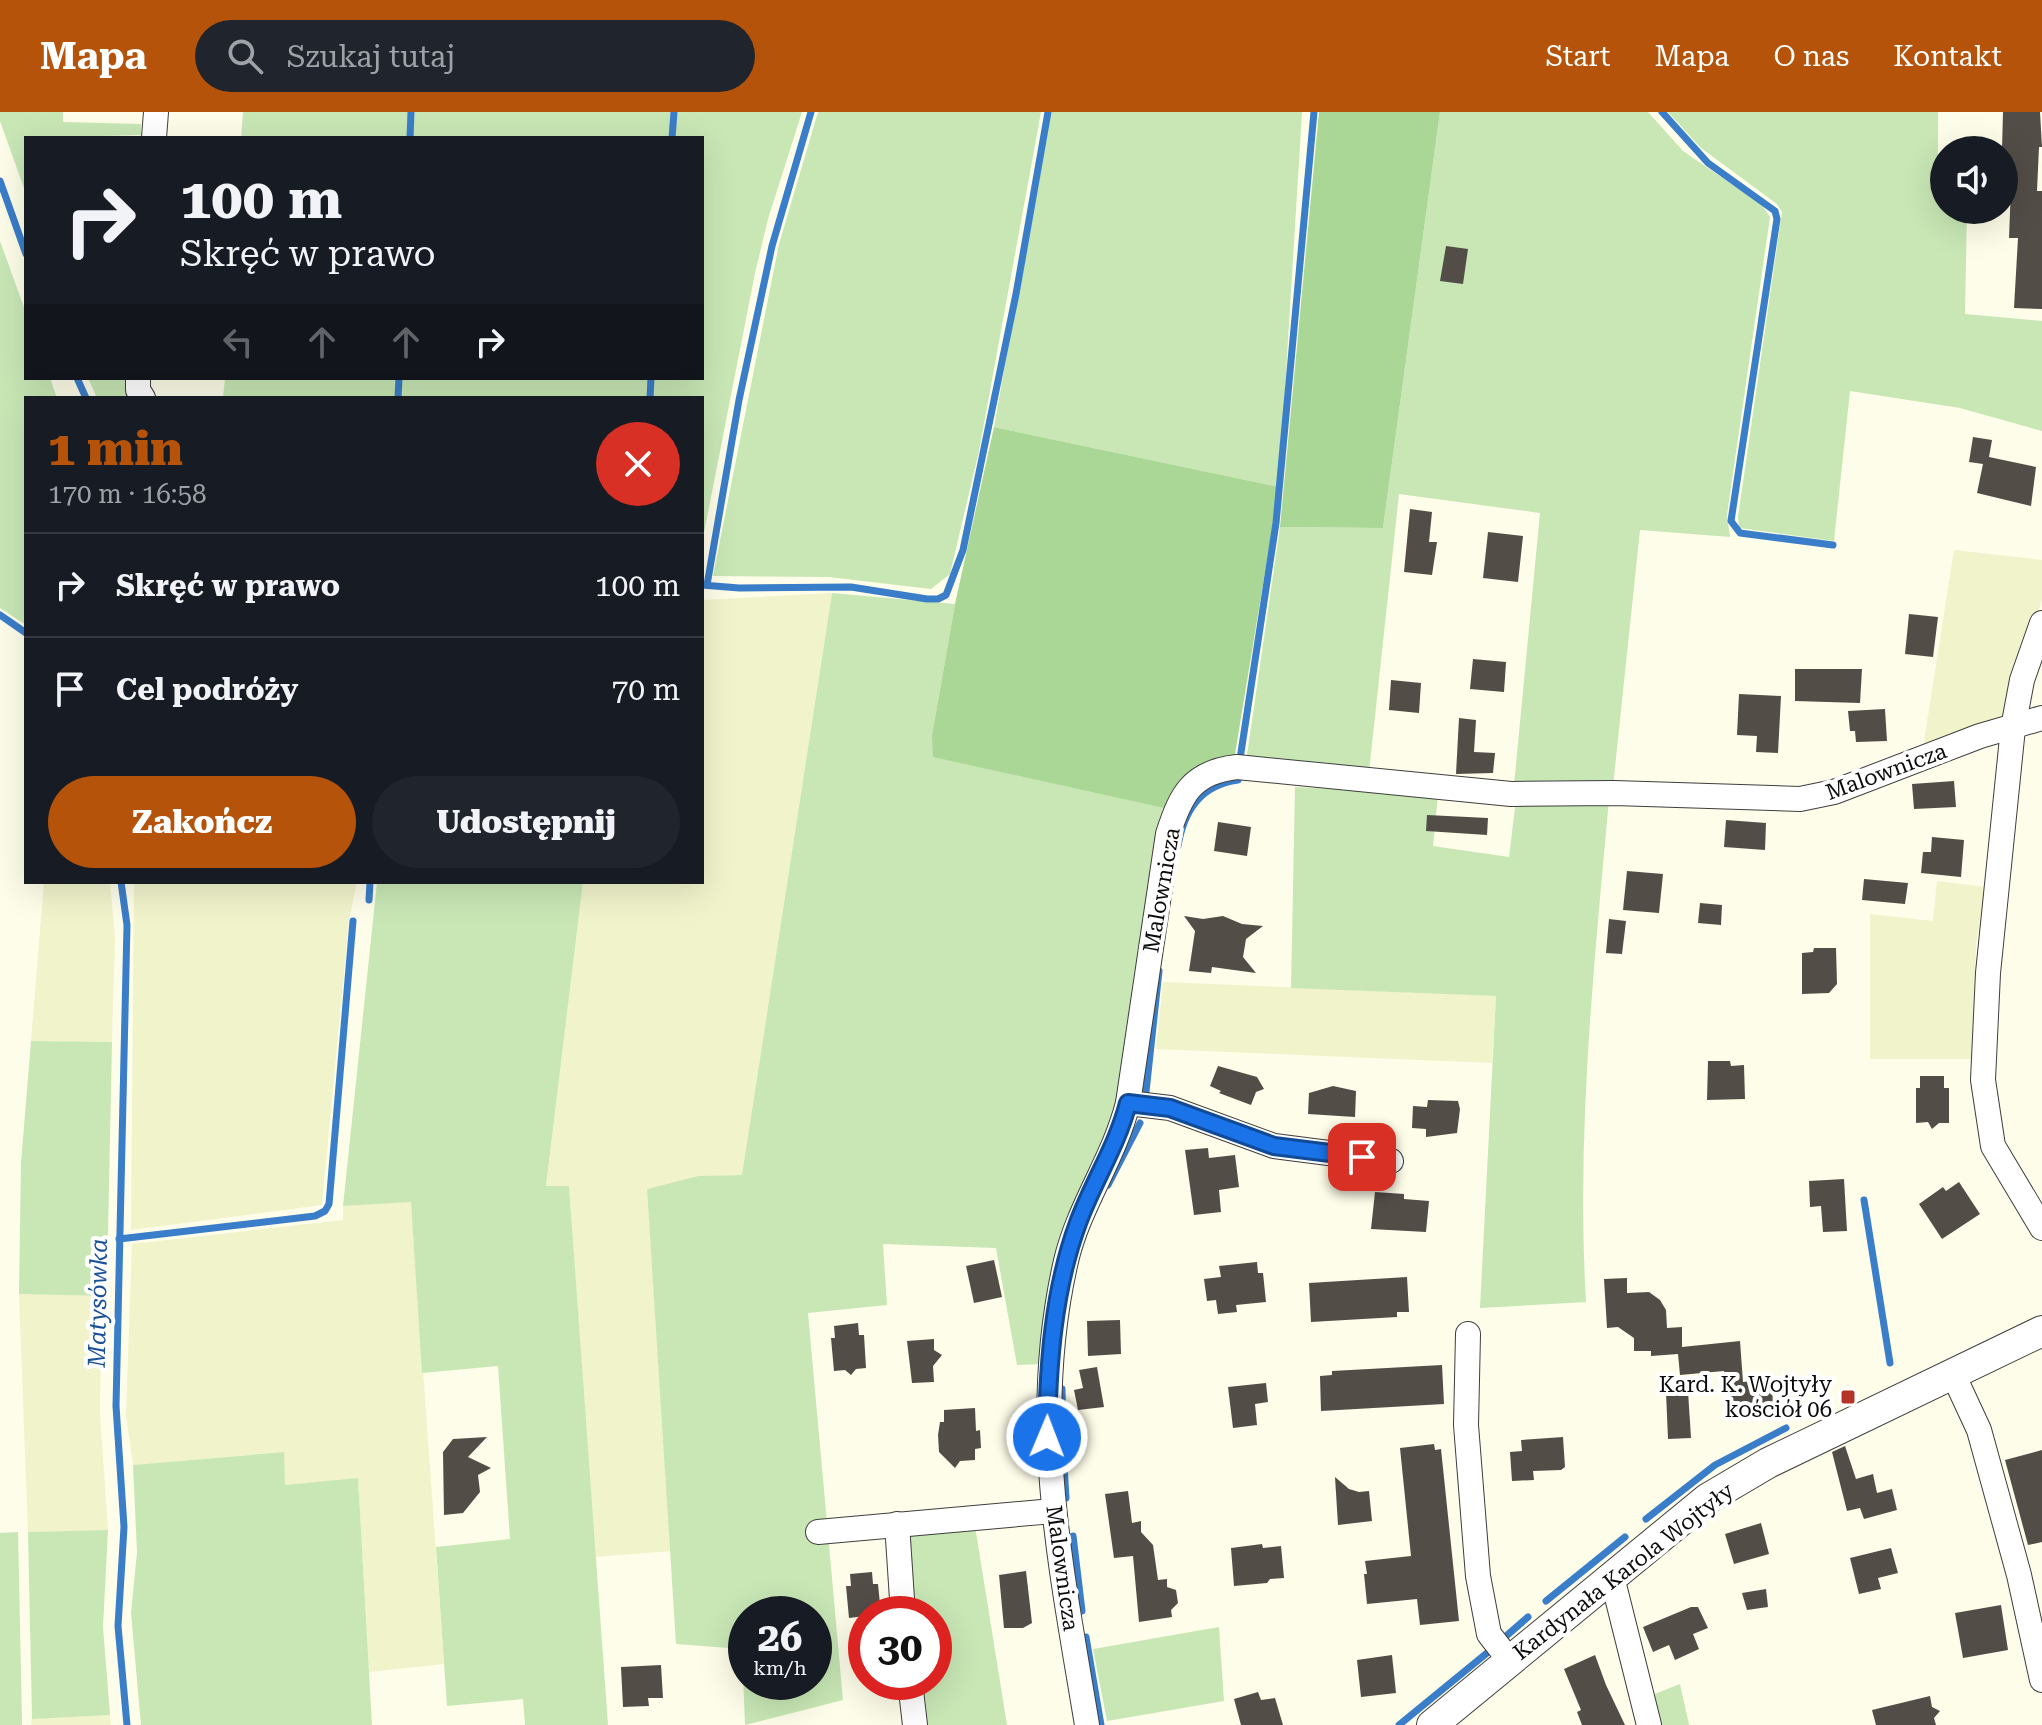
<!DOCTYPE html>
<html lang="pl">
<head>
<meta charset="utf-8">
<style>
  body { margin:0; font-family:"Roboto Serif",serif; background:#20242c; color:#f1f3f6; height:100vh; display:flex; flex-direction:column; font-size:30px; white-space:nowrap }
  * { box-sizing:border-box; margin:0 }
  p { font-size:26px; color:#9ea1a6 }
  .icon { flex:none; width:44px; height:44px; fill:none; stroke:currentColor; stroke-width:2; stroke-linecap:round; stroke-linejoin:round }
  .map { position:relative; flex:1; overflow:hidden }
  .panel { position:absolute; left:24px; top:284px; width:680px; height:488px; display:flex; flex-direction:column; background:#171b24; border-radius:0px; box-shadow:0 8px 32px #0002 }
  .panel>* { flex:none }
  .hud { position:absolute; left:24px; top:24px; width:680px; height:244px; border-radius:0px; box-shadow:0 8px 32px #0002; background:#171b24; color:#f1f3f6; overflow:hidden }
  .controls { position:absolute; left:1930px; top:24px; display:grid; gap:16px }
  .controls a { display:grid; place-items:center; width:88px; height:88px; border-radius:50%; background:#171b24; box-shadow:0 8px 32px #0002; font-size:40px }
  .speed { position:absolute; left:728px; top:1484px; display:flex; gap:16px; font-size:40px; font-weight:700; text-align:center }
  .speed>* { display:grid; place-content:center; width:104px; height:104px; border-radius:50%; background:#171b24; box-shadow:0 8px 32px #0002; line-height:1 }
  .speed small { font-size:20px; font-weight:400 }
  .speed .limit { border:12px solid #d22; background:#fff; color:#111 }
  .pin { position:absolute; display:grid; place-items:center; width:68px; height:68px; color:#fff; margin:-34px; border-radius:16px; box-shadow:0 4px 12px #0006 }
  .me { position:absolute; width:88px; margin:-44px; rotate:1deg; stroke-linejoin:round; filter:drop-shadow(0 0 6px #0008) }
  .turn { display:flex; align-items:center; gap:28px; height:168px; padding:0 24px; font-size:36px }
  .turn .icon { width:104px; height:104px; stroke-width:2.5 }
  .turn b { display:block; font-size:56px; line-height:68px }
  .lanes { display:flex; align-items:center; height:76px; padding:0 24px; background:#0003; justify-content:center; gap:40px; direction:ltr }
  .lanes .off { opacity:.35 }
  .round { display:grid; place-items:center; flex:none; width:84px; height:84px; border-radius:42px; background:#20242c }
  .head { display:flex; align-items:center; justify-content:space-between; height:136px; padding:0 24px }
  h1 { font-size:48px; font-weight:800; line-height:60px; color:#b45309 }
  .primary-button { display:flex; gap:16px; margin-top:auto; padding:16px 24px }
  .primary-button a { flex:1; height:92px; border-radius:48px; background:#b45309; color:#fff; font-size:32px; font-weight:800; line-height:92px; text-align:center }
  .primary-button a+a { background:#20242c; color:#f1f3f6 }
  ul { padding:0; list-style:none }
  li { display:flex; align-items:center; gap:24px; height:104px; padding:0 24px; border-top:2px solid #363941 }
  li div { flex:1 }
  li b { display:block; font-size:30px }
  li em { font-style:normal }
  header { display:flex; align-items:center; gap:48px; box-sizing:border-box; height:112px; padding:0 40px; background:#b45309; color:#fff }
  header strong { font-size:38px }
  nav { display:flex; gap:44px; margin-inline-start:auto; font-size:28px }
  .search { width:560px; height:72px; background:#20242c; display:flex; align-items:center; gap:20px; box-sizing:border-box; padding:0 28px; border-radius:44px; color:#9ea1a6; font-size:30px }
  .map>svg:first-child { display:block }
</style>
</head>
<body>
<header>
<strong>Mapa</strong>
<div class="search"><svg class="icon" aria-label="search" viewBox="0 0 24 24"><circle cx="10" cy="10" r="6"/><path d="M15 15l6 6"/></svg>Szukaj tutaj</div>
<nav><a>Start</a><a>Mapa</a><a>O nas</a><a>Kontakt</a></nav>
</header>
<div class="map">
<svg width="2042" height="1613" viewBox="0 0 2042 1613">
  <rect width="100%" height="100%" fill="#fefde9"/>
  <g fill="#f1f3cb">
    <polygon points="1954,438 2042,448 2042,488 2004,606 1923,636"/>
    <polygon points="832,481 742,1063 698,1064 647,1077 671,1439 595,1445 569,1075 546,1075 583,770 702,770 702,488"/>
    <polygon points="1937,769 1986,775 1976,832 1972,947 1870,947 1870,802 1933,809"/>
    <polygon points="44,770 110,770 115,826 112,930 31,929"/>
    <polygon points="134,770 357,770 349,808 322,1093 131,1118"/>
    <polygon points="1163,870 1496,884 1492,951 1156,937"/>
    <polygon points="411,1089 444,1552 369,1560 358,1367 285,1373 283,1340 133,1353 126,1303 132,1132 343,1108 343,1094"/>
    <polygon points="19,1182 101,1184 100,1302 108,1418 28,1420"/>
    <polygon points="110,1603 111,1613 31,1613 32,1607"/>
  </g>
  <g fill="#c8e7b5" fill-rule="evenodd">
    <polygon points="0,0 63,0 63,10 141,12 141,23 26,26 26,82 0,9"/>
    <polygon points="243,0 802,0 768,107 755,161 702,431 702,286 223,286 225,266 702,266 702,26 241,26"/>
    <polygon points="818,0 1041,0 979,339 950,462 931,477 829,465 713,464 779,132"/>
    <polygon points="1050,0 1302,0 1279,375 994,315"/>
    <polygon points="1440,0 1648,0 1683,39 1762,93 1770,105 1727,403 1730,425 1640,418 1613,674 1514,673 1540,401 1399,382 1369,660 1246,650 1280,415 1383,416"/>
    <polygon points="1668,0 1938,0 1938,45 1944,49 1944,98 1967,98 1965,202 2042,209 2042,319 1960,296 1850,279 1834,429 1739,416 1738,405 1782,100 1777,92 1701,36"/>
    <polygon points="0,129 26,201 26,266 50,266 57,286 26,286 26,513 0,496"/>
    <polygon points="88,266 131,266 129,286 97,286"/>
    <path d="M832,481L955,492L932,623L1169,697L1123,982L1043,1252L1017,1253L996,1136L883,1132L887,1193L808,1201L843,1588L745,1613L742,1537L676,1532L647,1077L698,1064L742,1063ZM746,1502H814V1570H746Z"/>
    <path d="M1295,675L1438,682L1433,734L1509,745L1516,688L1609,687C1594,854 1576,1022 1586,1190L1480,1196L1496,884L1291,876Z"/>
    <polygon points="377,770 583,770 546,1074 569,1074 608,1613 525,1613 523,1587 447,1594 436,1435 510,1427 498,1254 422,1261 411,1090 343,1094"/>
    <polygon points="31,929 112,930 108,1121 101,1184 19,1182 21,1051"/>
    <polygon points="284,1340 285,1373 358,1366 372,1613 141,1613 131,1501 137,1440 133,1353"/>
    <polygon points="975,1414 1007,1613 924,1613 918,1570 934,1570 934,1502 912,1502 905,1419"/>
    <polygon points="108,1418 103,1515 110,1603 32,1607 28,1420"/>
    <polygon points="18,1420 22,1610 22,1613 0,1613 0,1421"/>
    <polygon points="1219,1515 1224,1589 1107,1609 1093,1537"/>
    <polygon points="1680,1572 1689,1613 1659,1613 1652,1583"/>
  </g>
  <g fill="#aad795">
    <polygon points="1319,0 1440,0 1383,416 1280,415"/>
    <polygon points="994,315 1279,375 1234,648 1169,697 933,645 932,623 955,492"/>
  </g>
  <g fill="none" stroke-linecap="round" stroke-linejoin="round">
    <g stroke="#3a7dc8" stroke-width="7">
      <polyline points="1662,0 1708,51 1775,99 1777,107 1731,409 1740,421 1833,433"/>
      <polyline points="410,26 411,0"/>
      <polyline points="672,26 674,0"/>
      <polyline points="0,69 26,142"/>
      <polyline points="77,266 86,286"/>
      <polyline points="398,286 399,266"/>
      <polyline points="650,286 651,266"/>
      <polyline points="702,473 739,476 851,475 927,487 938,487 946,483 963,438 1016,182 1048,0"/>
      <polyline points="707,473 739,288 772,134 811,0"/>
      <polyline points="0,503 26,521"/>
      <polyline points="1240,647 1276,411 1314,0"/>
      <path d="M1178,734C1184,698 1201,673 1238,668"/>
      <polyline points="121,770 127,813 116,1294 124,1415 118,1514 127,1613"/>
      <polyline points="369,788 370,770"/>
      <polyline points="1146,980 1159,859"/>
      <polyline points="1108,1073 1140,1011"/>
      <polyline points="1864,1088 1890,1251"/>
      <polyline points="119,1127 315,1104 325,1099 329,1092 353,809"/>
      <polyline points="1062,1277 1063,1333"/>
      <polyline points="1064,1354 1066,1386"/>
      <polyline points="1646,1407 1715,1353 1786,1316"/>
      <polyline points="1073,1424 1082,1499"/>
      <polyline points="1546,1489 1625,1425"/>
      <polyline points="1086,1525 1101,1613"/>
      <polyline points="1505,1525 1528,1505"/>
      <polyline points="1399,1613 1487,1541"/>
    </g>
  </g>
  <g fill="#534d48">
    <polygon points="2003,0 2040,0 2042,35 2039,35 2037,79 2042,79 2042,197 2014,196 2018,126 2009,126 2012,48 2004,47 2002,38"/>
    <polygon points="1446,134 1468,137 1463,172 1440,169"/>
    <polygon points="1973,325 1992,328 1989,345 2036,355 2031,394 1977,381 1983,352 1969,350"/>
    <polygon points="1410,397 1432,400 1429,430 1437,430 1432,463 1404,460"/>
    <polygon points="1488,420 1523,424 1518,470 1483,466"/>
    <polygon points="1909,502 1938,505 1933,545 1905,542"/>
    <polygon points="1473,547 1506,550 1504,580 1470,577"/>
    <polygon points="1795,557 1862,557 1860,591 1795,589"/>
    <polygon points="1391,568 1421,571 1419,601 1389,598"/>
    <polygon points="1739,582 1781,584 1778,641 1756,640 1757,624 1737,623"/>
    <polygon points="1885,597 1887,629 1856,630 1855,619 1850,619 1848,599"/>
    <polygon points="1459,606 1476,608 1474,640 1495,641 1493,661 1456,662"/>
    <polygon points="1954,669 1956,695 1914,697 1912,672"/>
    <polygon points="1427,703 1488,706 1487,723 1426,719"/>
    <polygon points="1726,708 1766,711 1765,738 1724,735"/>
    <polygon points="1218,710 1251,715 1247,744 1214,739"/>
    <polygon points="1932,725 1964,728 1961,765 1921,761 1923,740 1931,740"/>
    <polygon points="1627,759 1663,762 1659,801 1623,798"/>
    <polygon points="1864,767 1908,771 1905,792 1862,788"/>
    <polygon points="1700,791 1722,793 1721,813 1698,811"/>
    <polygon points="1184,804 1203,807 1223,804 1242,812 1263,814 1246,827 1243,845 1256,861 1212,855 1211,861 1189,859 1195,819"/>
    <polygon points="1609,807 1626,809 1622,842 1606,841"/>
    <polygon points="1814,836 1836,836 1837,872 1829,881 1802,882 1802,841 1813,840"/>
    <polygon points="1708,949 1730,949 1731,954 1744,953 1745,987 1707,988"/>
    <polygon points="1218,954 1257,965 1264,977 1256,980 1251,993 1219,981 1221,979 1210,974"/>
    <polygon points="1920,964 1944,964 1944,976 1949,976 1949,1011 1939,1011 1932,1017 1928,1010 1916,1011 1916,976 1920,976"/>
    <polygon points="1333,974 1356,979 1355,1005 1308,1002 1309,981"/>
    <polygon points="1428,988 1458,989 1460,997 1457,1021 1426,1025 1426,1017 1412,1016 1413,994 1427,995"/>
    <polygon points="1208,1036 1209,1046 1235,1043 1239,1075 1219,1078 1221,1100 1194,1103 1185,1038"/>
    <polygon points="1844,1067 1847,1119 1823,1120 1821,1094 1810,1095 1809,1069"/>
    <polygon points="1959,1070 1980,1102 1942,1127 1919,1092 1943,1075 1946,1079"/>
    <polygon points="1375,1080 1404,1082 1404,1087 1429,1089 1426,1120 1371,1117"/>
    <polygon points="994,1148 1002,1185 974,1191 966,1154"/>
    <polygon points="1257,1150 1258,1161 1263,1161 1266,1190 1236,1193 1237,1200 1218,1202 1216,1188 1207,1189 1204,1167 1221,1165 1219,1154"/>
    <polygon points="1407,1165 1409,1200 1397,1200 1397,1205 1311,1210 1309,1171"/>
    <polygon points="1627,1166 1627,1181 1649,1180 1660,1188 1666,1198 1667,1216 1682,1215 1682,1235 1740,1229 1743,1270 1771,1267 1773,1290 1728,1295 1724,1259 1680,1263 1678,1242 1651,1244 1651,1239 1634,1239 1634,1226 1618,1215 1607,1216 1604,1167"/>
    <polygon points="1120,1208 1121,1242 1088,1244 1087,1209"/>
    <polygon points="858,1211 859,1223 864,1223 866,1256 856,1257 851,1263 845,1258 834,1259 831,1226 835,1226 834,1214"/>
    <polygon points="934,1227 934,1238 942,1243 933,1254 934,1270 912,1271 907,1229"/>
    <polygon points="1442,1253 1444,1292 1321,1299 1320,1264 1332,1263 1332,1259"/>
    <polygon points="1097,1255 1104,1295 1078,1298 1074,1278 1083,1276 1079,1258"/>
    <polygon points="1266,1271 1268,1290 1255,1292 1257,1313 1233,1316 1228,1275"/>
    <polygon points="1688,1279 1691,1326 1668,1327 1666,1280"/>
    <polygon points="975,1296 976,1319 980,1318 981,1336 975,1337 975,1348 960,1349 955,1356 939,1340 938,1323 940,1310 944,1310 944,1298"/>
    <polygon points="487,1325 468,1345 491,1356 478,1363 480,1380 463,1401 444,1403 443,1340 453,1327"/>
    <polygon points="1563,1325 1565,1355 1561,1358 1533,1359 1534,1368 1512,1369 1510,1340 1522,1339 1521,1328"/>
    <polygon points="1434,1332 1435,1338 1441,1337 1459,1509 1420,1513 1417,1487 1367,1492 1364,1462 1367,1462 1365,1449 1411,1444 1400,1336"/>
    <polygon points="1845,1334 1856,1367 1873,1362 1877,1381 1892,1377 1897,1398 1864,1407 1860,1396 1847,1399 1832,1340"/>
    <polygon points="2042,1338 2042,1430 2028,1433 2005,1348"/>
    <polygon points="1335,1365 1349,1377 1359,1380 1369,1379 1372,1409 1338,1413"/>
    <polygon points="1128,1379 1132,1411 1141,1409 1141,1420 1153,1433 1158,1468 1167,1467 1167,1475 1176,1478 1178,1491 1171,1498 1172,1505 1139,1510 1133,1444 1114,1446 1105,1382"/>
    <polygon points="1761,1411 1769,1442 1734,1452 1725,1422"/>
    <polygon points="1262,1432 1263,1436 1281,1434 1284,1466 1270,1467 1267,1471 1234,1474 1231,1436"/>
    <polygon points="1891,1436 1898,1461 1878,1466 1881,1477 1859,1482 1850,1446"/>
    <polygon points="1026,1459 1032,1511 1023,1516 1004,1516 999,1463"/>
    <polygon points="872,1460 873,1472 878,1472 881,1502 849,1506 846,1474 851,1474 850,1462"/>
    <polygon points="1766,1477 1768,1495 1747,1498 1742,1481"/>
    <polygon points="2001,1493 2008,1538 1963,1546 1955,1501"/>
    <polygon points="1691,1495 1698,1495 1708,1516 1693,1522 1699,1537 1675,1548 1669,1533 1653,1540 1643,1515"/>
    <polygon points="1392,1543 1396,1581 1361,1585 1357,1548"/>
    <polygon points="1595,1543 1606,1573 1625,1613 1582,1613 1577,1600 1581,1598 1564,1557"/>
    <polygon points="661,1553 663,1586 648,1586 649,1594 623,1595 621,1555"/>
    <polygon points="1258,1580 1261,1588 1275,1586 1283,1613 1241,1613 1234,1587"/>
    <polygon points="1930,1584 1932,1595 1940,1599 1934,1606 1936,1613 1876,1613 1872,1598"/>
  </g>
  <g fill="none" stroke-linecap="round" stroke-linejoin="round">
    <defs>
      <g id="minor">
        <polyline points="154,26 156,0"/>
        <polyline points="138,266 138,278 143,286"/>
        <polyline points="2042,511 2022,568 2013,616 1988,861 1983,968 1993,1034 2042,1116"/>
        <polyline points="1128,991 1170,996 1274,1034 1391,1049"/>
        <polyline points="1468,1222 1466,1313 1478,1464 1489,1522 1510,1549"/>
        <polyline points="1953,1262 1979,1318 2019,1463 2042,1568"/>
        <polyline points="897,1412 903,1502"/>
        <polyline points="818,1420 1053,1399"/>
        <polyline points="1612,1465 1649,1613"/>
        <polyline points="910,1570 915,1613"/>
        <path d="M1087,1613C1061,1454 1029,1310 1066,1149C1079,1093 1114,1047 1128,991L1168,722C1181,682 1192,660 1237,655L1511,682L1614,681L1800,687L1834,680L1980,624L2042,606"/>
      </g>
      <polyline id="tertiary" points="1432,1613 1707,1387 1768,1351 2042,1219"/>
    </defs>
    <use href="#minor" stroke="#3e3e3e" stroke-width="26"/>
    <use href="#tertiary" stroke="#3e3e3e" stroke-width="32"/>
    <use href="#minor" stroke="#fff" stroke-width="24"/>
    <use href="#tertiary" stroke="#fff" stroke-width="30"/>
  </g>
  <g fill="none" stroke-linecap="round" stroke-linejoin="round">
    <defs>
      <path id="route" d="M1047,1325C1048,1253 1053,1179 1078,1111C1093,1070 1117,1034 1128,991L1170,996L1274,1034L1362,1045"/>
    </defs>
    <use href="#route" stroke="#114b97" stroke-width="20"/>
    <use href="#route" stroke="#1a73e8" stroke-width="14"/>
  </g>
  <rect fill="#b53428" stroke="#fff" stroke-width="3" x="1840" y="1277" width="16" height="16" rx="4"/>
  <g text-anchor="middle" stroke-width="8" stroke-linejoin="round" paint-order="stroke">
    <g font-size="22" fill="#0b0b0b" stroke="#fff">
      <text transform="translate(1886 659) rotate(-20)" y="8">Malownicza</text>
      <text transform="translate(1161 778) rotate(-80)" y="8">Malownicza</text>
      <text transform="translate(1063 1456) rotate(82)" y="8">Malownicza</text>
      <text transform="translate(1623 1459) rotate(-38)" y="8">Kardynała Karola Wojtyły</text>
    </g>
    <g font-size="22" fill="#0b0b0b" stroke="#fff" text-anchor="end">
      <text x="1832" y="1280">Kard. K. Wojtyły<tspan x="1832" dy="25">kościół 06</tspan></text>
    </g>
    <g font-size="24" font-style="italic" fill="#195097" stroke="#fff">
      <text transform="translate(98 1191) rotate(-89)" y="8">Matysówka</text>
    </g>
  </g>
</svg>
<div class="controls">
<a><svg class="icon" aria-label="sound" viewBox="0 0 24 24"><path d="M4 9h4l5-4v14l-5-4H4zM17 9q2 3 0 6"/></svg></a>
</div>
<div class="speed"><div>26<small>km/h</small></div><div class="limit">30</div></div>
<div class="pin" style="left:1362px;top:1045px;background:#d93025"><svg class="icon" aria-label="arrive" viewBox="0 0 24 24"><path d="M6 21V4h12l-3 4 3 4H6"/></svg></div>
<svg class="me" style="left:1047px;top:1325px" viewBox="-20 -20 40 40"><circle r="17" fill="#1a73e8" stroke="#fff" stroke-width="3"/><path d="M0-11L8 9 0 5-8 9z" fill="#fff"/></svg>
<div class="hud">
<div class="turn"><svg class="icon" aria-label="right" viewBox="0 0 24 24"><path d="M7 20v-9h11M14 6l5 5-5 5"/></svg><div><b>100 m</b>Skręć w prawo</div></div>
<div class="lanes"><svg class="icon off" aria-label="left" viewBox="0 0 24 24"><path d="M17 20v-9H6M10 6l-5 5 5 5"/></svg><svg class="icon off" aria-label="ahead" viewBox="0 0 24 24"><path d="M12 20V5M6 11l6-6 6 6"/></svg><svg class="icon off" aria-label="ahead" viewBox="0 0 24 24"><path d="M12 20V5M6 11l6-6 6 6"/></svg><svg class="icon" aria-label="right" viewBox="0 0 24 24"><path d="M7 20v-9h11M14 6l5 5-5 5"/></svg></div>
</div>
<section class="panel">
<div class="head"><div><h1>1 min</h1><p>170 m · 16:58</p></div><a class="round" style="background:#d93025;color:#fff"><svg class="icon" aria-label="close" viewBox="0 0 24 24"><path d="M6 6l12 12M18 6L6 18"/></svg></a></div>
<ul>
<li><svg class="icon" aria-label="right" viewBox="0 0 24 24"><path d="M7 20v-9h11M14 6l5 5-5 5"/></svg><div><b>Skręć w prawo</b></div><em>100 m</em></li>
<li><svg class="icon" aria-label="arrive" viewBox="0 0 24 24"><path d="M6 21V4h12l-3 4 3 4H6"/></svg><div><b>Cel podróży</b></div><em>70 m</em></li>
</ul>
<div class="primary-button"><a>Zakończ</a><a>Udostępnij</a></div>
</section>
</div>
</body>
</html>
